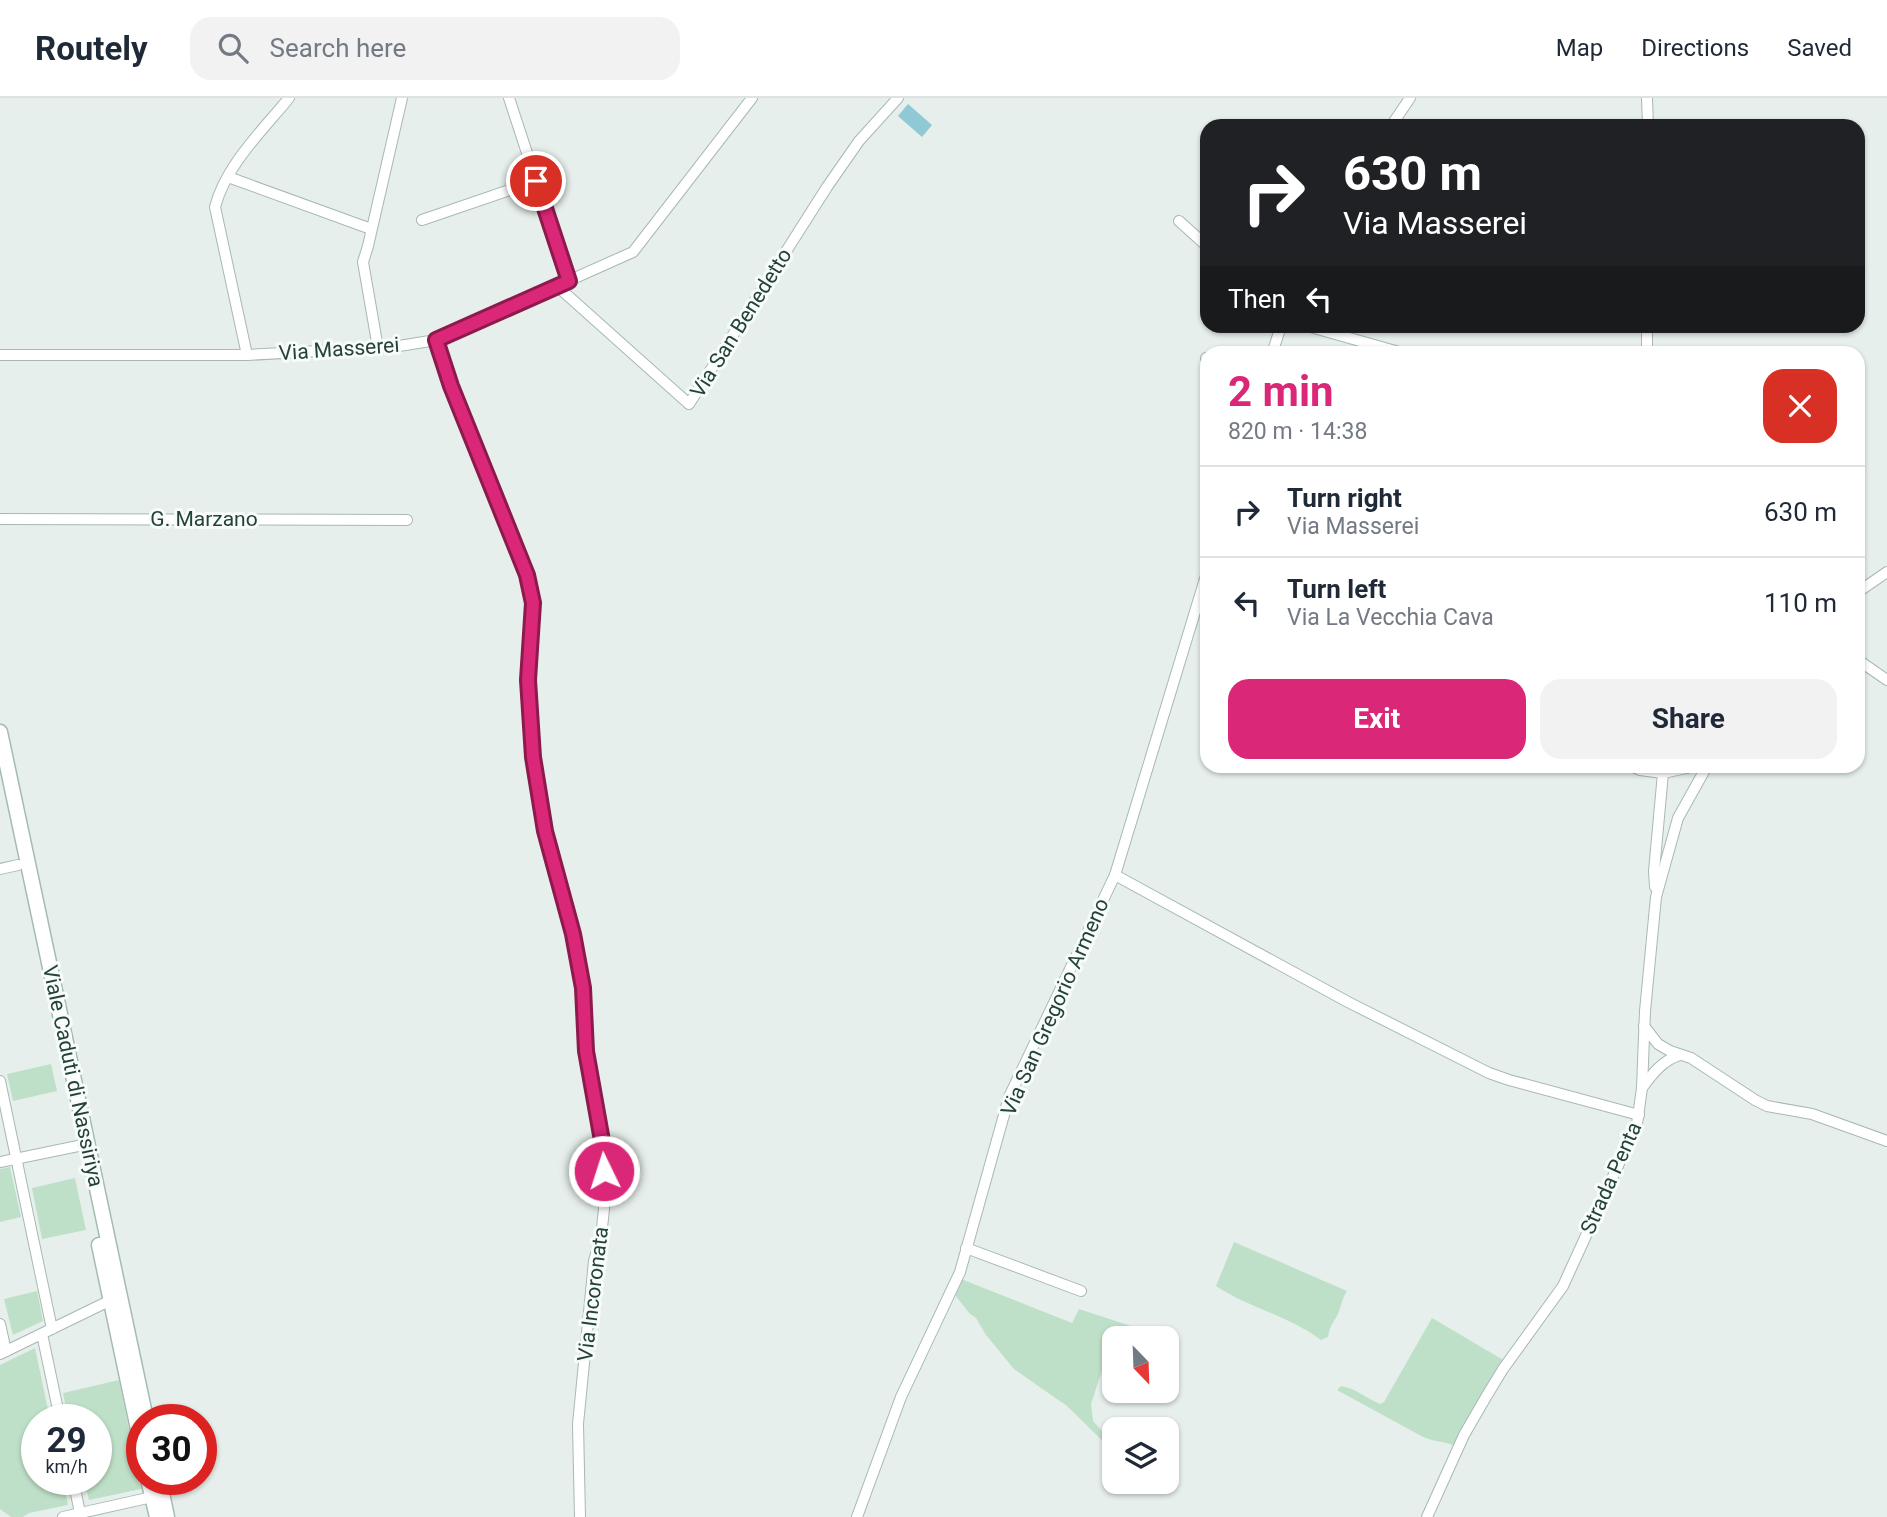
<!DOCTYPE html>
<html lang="en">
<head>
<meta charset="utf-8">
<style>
  body { margin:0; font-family:Roboto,sans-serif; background:#f2f2f3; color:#1f2937; height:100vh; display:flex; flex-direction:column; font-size:26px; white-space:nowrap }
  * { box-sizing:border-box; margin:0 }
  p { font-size:23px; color:#747a83 }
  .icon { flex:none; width:38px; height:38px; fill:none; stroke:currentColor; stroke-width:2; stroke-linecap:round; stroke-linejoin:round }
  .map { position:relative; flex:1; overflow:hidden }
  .details { position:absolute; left:1200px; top:248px; width:665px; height:427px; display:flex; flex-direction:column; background:#fff; border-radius:21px; box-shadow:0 2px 5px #0004 }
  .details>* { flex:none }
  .banner { position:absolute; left:1200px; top:21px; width:665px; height:214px; border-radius:21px; box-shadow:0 2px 5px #0004; background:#202124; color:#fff; overflow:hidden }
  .needle { width:46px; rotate:157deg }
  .buttons { position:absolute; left:1102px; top:1228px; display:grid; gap:14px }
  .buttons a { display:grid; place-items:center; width:77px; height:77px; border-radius:14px; background:#fff; box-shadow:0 2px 5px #0004; font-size:35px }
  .speed { position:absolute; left:21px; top:1306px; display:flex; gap:14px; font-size:35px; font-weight:700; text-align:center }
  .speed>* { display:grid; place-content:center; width:91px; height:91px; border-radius:50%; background:#fff; box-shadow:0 2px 5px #0004; line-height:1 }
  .speed small { font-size:18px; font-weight:400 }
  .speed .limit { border:10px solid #d22; background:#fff; color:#111 }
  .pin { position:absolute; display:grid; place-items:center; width:60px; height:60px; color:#fff; margin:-30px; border:4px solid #fff; border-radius:50%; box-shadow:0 2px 7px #0007 }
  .me { position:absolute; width:77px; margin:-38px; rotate:356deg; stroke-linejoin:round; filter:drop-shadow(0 0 5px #0008) }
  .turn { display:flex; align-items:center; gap:24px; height:147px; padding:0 28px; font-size:32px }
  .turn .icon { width:91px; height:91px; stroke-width:2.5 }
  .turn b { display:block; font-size:49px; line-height:60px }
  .then { display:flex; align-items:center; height:66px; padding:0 28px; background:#0003; gap:14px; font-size:26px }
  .round { display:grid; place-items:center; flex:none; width:74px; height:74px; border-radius:21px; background:#f2f2f3 }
  .overview { display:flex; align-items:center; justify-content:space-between; height:119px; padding:0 28px }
  h1 { font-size:42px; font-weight:700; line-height:52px; color:#db2777 }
  .button { display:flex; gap:14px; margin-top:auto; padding:14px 28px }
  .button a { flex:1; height:80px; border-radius:21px; background:#db2777; color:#fff; font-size:28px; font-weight:700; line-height:80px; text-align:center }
  .button a+a { background:#f2f2f3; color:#1f2937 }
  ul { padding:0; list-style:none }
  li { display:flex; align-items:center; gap:21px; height:91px; padding:0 28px; border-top:2px solid #e0e1e3 }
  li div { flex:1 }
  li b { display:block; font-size:26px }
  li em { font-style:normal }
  header { display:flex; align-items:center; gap:42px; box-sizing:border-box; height:98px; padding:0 35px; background:#fff; border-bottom:2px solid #e0e1e3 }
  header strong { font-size:33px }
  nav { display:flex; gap:38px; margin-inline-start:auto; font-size:24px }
  .search { width:490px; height:63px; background:#f2f2f3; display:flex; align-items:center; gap:18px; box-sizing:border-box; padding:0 24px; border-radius:21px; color:#747a83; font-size:26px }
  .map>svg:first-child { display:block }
</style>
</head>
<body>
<header>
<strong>Routely</strong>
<div class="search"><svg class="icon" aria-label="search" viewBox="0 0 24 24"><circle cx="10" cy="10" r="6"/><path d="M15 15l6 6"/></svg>Search here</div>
<nav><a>Map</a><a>Directions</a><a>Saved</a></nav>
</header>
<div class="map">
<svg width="1887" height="1419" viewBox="0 0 1887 1419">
  <rect width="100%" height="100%" fill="#e6efeb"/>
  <g fill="#bfe0c8">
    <polygon points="51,966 57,993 13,1003 7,976"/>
    <polygon points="10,1069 21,1119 0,1124 0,1071"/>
    <polygon points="75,1080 86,1132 42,1141 32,1090"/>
    <path d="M1234,1144L1347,1193C1342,1200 1341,1209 1338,1216C1332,1227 1330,1227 1328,1239L1321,1242C1289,1218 1249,1210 1216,1188Z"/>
    <polygon points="961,1181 1072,1225 1079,1211 1134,1229 1115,1241 1109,1251 1091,1306 1093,1323 1115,1348 1115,1355 1067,1308 1014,1271 986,1237 976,1220 970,1216 955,1197"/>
    <polygon points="37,1193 43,1223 13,1237 4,1201"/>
    <path d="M1432,1220L1505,1263L1490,1283L1455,1348C1445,1343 1434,1344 1423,1339L1337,1292L1341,1288C1356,1290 1367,1301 1380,1306L1384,1304Z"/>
    <polygon points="35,1250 50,1321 37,1321 37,1381 63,1381 68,1407 29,1415 23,1419 11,1419 0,1411 0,1267"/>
    <polygon points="119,1282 141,1391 89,1402 84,1381 96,1381 96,1321 68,1321 63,1295"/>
  </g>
  <polygon fill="#8ec9d4" points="908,6 932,27 922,39 898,18"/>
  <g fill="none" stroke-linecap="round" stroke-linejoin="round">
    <defs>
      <g id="minor">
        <polyline points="509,0 569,183"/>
        <polyline points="1647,0 1648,28"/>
        <polyline points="1391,28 1410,0"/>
        <polyline points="228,79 371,131"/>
        <polyline points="422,122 536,83"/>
        <polyline points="1179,123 1208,149"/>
        <polyline points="557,188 689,306 827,89 859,43 898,0"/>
        <polyline points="1307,228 1406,256"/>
        <polyline points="436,242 451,288 527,477 533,505 528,582 533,659 545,733 553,766 564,801 579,865 584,897 586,953 604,1054 604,1111 601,1139 594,1163 578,1326 580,1419"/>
        <polyline points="378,250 363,164 368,148 402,0"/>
        <polyline points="1272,256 1281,228"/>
        <polyline points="1647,256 1647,228"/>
        <polyline points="0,257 247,257 393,249 436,242 633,154 752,0"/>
        <path d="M247,257L215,109C226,67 262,33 289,0"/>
        <polyline points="1206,260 1208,261"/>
        <polyline points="0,421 407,422"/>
        <polyline points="1858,494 1887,474"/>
        <polyline points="1858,562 1887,582"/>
        <polyline points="1631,668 1640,672 1663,675 1654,773 1655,789"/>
        <polyline points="1663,675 1696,668"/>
        <polyline points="0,771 18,767"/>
        <polyline points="1115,777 1348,904 1489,975 1509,982 1639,1017"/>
        <polyline points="1644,928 1658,946 1670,953 1691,960 1755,1002 1767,1008 1812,1016 1887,1043"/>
        <polyline points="0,983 52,1231"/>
        <path d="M1642,990C1652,976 1663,962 1680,957"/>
        <polyline points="0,1064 78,1048"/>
        <polyline points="966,1150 1081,1193"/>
        <polyline points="0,1226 6,1253"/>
        <polyline points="42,1236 60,1321"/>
        <polyline points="0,1256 111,1202"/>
        <polyline points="73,1381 80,1415"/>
        <polyline points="63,1419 152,1399"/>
        <polyline points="857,1419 901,1299 960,1174 1009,999 1115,777 1208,471"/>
        <polyline points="1427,1419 1464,1337 1486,1299 1503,1271 1563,1188 1637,1026 1642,990 1645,913 1656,799 1678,720 1707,668"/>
      </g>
      <g id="secondary">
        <polyline points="0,634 146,1321"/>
        <polyline points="99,1147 142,1350"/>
        <polyline points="148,1381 157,1419"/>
        <polyline points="159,1381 167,1419"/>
      </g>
    </defs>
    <use href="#minor" stroke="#a8b8b2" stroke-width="12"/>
    <use href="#secondary" stroke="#a4bbb3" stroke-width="17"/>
    <use href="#minor" stroke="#fff" stroke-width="10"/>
    <use href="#secondary" stroke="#fff" stroke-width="14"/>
  </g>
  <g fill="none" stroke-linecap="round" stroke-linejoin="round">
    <defs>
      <polyline id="route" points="536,83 569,183 436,242 451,288 527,477 533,505 528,582 533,659 545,733 573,836 583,890 586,953 604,1054 604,1073"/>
    </defs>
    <use href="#route" stroke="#8e194d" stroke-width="18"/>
    <use href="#route" stroke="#db2777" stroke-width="12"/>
  </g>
  <g text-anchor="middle" stroke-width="6" stroke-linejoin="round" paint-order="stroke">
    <g font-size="21" fill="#24423a" stroke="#f7fbf9">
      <text transform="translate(741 225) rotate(-58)" y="7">Via San Benedetto</text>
      <text transform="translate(339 251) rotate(-4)" y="7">Via Masserei</text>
      <text x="204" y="428">G. Marzano</text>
      <text transform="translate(1055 909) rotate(-66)" y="7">Via San Gregorio Armeno</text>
      <text transform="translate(73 978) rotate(78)" y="7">Viale Caduti di Nassiriya</text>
      <text transform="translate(1611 1080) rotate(-66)" y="7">Strada Penta</text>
      <text transform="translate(593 1196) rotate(-83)" y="7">Via Incoronata</text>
    </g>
  </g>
</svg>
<div class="buttons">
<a><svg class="needle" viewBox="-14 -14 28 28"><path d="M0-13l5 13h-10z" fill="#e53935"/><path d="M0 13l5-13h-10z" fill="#747a83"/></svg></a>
<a><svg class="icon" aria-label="layers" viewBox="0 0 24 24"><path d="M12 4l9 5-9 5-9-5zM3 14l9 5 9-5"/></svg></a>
</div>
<div class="speed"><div>29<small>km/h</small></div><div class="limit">30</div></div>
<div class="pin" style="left:536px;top:83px;background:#d93025"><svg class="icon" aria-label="arrive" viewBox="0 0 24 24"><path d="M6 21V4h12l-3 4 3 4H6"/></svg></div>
<svg class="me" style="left:604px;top:1073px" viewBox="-20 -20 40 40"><circle r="17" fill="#db2777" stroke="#fff" stroke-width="3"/><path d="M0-11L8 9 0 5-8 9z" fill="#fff"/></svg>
<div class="banner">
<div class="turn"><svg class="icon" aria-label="right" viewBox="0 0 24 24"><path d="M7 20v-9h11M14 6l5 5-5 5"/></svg><div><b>630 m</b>Via Masserei</div></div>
<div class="then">Then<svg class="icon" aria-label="left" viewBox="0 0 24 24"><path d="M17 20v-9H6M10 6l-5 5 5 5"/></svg></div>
</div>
<section class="details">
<div class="overview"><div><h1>2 min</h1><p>820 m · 14:38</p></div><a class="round" style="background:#d93025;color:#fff"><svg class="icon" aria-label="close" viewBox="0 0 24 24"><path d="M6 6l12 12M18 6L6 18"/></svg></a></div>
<ul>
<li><svg class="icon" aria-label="right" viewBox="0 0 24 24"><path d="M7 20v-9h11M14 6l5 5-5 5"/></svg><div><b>Turn right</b><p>Via Masserei</p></div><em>630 m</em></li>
<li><svg class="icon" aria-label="left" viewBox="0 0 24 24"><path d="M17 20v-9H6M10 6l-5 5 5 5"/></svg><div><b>Turn left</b><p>Via La Vecchia Cava</p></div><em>110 m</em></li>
</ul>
<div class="button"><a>Exit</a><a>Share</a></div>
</section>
</div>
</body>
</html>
